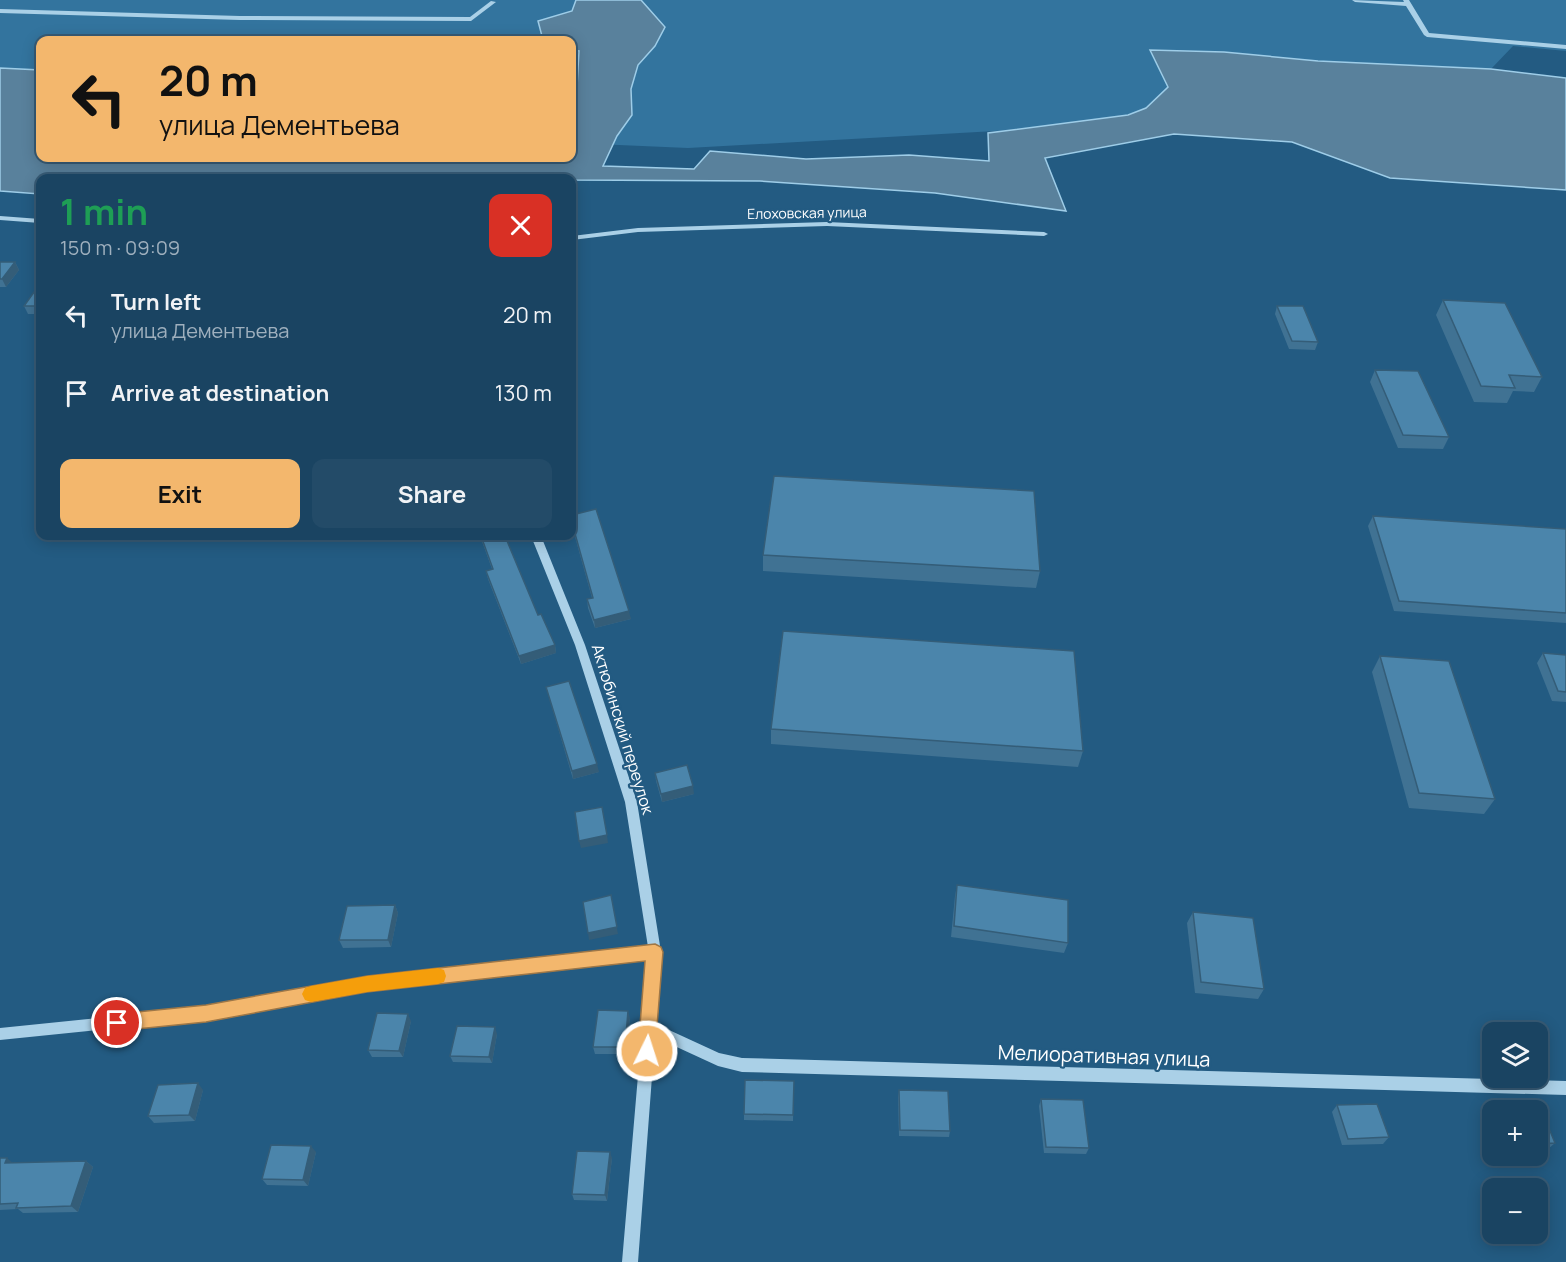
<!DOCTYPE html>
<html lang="en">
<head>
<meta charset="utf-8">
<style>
  body { margin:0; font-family:Manrope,sans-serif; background:#234b68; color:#f1f3f6; height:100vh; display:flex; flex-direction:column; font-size:22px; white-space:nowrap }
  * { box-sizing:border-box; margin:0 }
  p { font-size:20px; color:#9fb0be }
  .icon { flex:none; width:33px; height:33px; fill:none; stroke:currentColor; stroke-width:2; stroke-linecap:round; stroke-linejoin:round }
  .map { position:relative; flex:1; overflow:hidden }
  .drawer { position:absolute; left:36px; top:174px; width:540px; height:366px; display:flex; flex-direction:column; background:#1a4462; border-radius:12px; box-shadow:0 3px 15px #0003,0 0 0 2px #385c77 }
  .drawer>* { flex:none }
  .guide { position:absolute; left:36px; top:36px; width:540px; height:126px; border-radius:12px; box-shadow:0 3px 15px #0003,0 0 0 2px #385c77; background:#f3b76d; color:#111; overflow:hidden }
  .buttons { position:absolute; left:1482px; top:1022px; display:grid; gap:12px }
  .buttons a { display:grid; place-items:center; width:66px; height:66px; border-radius:12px; background:#1a4462; box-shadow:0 3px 15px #0003,0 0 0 2px #385c77; font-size:30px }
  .pin { position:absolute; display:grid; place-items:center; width:51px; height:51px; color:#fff; margin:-26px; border:3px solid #fff; border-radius:50%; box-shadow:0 2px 6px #0007 }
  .me { position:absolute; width:66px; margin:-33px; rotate:4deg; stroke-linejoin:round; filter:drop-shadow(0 0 4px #0008) }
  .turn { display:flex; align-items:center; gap:21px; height:126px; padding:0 24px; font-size:27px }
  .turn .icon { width:78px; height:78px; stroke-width:2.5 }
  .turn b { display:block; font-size:42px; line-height:51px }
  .round { display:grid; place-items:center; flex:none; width:63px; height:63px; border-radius:12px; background:#234b68 }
  .summary { display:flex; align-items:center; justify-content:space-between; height:102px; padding:0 24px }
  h1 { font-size:36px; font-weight:700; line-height:45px; color:#1e9e55 }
  .primary-button { display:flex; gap:12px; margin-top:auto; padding:12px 24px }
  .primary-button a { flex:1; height:69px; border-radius:12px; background:#f3b76d; color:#111; font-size:24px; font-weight:700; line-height:69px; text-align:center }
  .primary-button a+a { background:#234b68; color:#f1f3f6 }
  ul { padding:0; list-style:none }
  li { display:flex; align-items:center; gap:18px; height:78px; padding:0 24px }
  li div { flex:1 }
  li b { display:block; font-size:22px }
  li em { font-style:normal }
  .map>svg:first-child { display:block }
</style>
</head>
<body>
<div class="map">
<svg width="1566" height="1262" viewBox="0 0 1566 1262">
  <rect width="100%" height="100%" fill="#235b82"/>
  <polygon fill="#33749e" points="0,0 1566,0 1566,51 1513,46 1491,69 1318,61 1224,52 1150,51 1168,87 1146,108 1128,115 1030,129 688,148 596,144 572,140 572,40 40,40 40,81 0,80"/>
  <polygon fill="#59819c" stroke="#9ecde8" stroke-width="1.5" points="576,0 641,0 665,27 655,46 638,65 631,89 632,115 617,136 603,166 694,169 710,151 806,159 909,155 989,161 988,133 1128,115 1146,108 1168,87 1150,50 1224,52 1318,61 1491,69 1566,78 1566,190 1390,178 1292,142 1174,134 1045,158 1066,211 935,193 760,181 572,180 572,178 40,178 40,194 0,191 0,68 40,70 40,158 572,158 572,95 577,87 579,51 572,50 572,40 543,40 538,21 572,11"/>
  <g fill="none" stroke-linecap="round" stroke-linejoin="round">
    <g fill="#aad0e7" fill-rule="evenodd">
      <polygon points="1352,0 1404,2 1403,0 1409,0 1429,33 1566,45 1566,49 1427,37 1424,35 1406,6 1355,2"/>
      <polygon points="491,1 496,2 471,21 240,20 0,13 0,9 240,16 470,17"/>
      <polygon points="0,216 40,219 40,223 0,220"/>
      <polygon points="827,222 1044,232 1048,234 1044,236 827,226 638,232 572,240 572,236 638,228"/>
      <polygon points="531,536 541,536 585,645 637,802 661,952 656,1024 719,1053 742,1058 1566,1081 1566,1095 742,1072 718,1066 655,1037 638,1262 622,1262 648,959 367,990 206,1019 0,1040 0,1028 206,1007 367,978 648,947 625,802 575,645"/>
    </g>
  </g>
  <g fill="#407293">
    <polygon points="0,262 15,262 19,270 6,287 0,287"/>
    <polygon points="40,288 40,314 28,314 24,306"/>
    <polygon points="1443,300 1542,377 1534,392 1513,391 1507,403 1474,402 1436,315"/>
    <polygon points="1277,306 1318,342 1315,350 1289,349 1275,314"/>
    <polygon points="1375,370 1449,437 1443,449 1398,448 1370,382"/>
    <polygon points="572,515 631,619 595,628 588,608 587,599 592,598 572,526"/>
    <polygon points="1373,516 1566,529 1566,623 1394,611 1368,526"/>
    <polygon points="480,536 538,615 555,645 556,653 521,664 488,579 486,571 492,569"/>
    <polygon points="763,555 1040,571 1036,588 763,571"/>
    <polygon points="1543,653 1566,655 1566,702 1552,701 1537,663"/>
    <polygon points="1380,656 1495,799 1484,814 1409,808 1372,672"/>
    <polygon points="546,687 599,772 573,779"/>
    <polygon points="771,729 1083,751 1078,767 771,744"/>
    <polygon points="655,773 694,794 662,802 656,781"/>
    <polygon points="957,885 1068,943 1064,953 951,937 955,896"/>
    <polygon points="395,905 398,913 391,947 343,948 339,940"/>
    <polygon points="1193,912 1264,989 1258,999 1195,993 1187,923"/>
    <polygon points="630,1018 626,1054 595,1054 593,1047"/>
    <polygon points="411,1021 403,1057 372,1057 368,1050"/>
    <polygon points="497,1034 492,1063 453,1062 450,1056"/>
    <polygon points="794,1081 793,1121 744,1120 744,1114"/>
    <polygon points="203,1090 195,1121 154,1123 148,1116"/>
    <polygon points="899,1090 950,1131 949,1137 899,1136 898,1097"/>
    <polygon points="1041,1099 1089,1148 1086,1154 1044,1153 1039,1106"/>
    <polygon points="1337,1105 1389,1137 1383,1144 1342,1145 1332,1112"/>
    <polygon points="1538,1110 1555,1143 1548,1149 1538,1149"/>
    <polygon points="316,1152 308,1186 267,1185 262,1179"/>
    <polygon points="0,1158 13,1163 86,1161 93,1167 78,1212 23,1213 18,1209 0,1210"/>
    <polygon points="612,1158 607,1201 574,1200 572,1194"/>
  </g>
  <g fill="#345d78">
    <polygon points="15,262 19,270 6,287 2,279"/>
    <polygon points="629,611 631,619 595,628 594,620"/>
    <polygon points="555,645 556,653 521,664 519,656"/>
    <polygon points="597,764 599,772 573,779 572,771"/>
    <polygon points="693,786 694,794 662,802 661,794"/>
    <polygon points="607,835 608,843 581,848 579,841"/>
    <polygon points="611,895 618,934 589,940 588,933"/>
    <polygon points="395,905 398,913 391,947 388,940"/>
    <polygon points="628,1011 630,1018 626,1054 625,1047"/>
    <polygon points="408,1014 411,1021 403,1057 399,1051"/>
    <polygon points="495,1027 497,1034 492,1063 489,1057"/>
    <polygon points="198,1083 203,1090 195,1121 189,1115"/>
    <polygon points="311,1146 316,1152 308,1186 303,1180"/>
    <polygon points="610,1152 612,1158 607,1201 605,1195"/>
    <polygon points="7,1158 14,1164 5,1163"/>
    <polygon points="86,1161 93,1167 78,1212 71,1206"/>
  </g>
  <g fill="#4b85ab" stroke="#345d78" stroke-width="1.5">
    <polygon points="0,262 15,262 2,279 0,279"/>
    <polygon points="37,288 40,288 40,306 24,306"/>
    <polygon points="1443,300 1505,303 1542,377 1509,375 1515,388 1481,386"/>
    <polygon points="1277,306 1303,306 1318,342 1292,341"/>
    <polygon points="1375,370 1418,371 1449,437 1403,435"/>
    <polygon points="774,476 1034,491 1040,571 763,555"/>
    <polygon points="596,509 629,611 594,620 587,599 593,598 572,523 572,515"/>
    <polygon points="1373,516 1566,529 1566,613 1399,601"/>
    <polygon points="481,536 505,536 538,615 541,614 555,645 519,656 486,571 493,569"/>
    <polygon points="783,631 1074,651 1083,751 771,729"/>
    <polygon points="1543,653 1566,655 1566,692 1558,691"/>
    <polygon points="1380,656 1449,661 1495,799 1419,793"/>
    <polygon points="569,681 597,764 572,771 546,687"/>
    <polygon points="687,765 693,786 661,794 655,773"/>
    <polygon points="602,807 607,835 579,841 575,812"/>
    <polygon points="957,885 1068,900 1068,943 954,926"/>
    <polygon points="611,895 617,927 588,933 583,902"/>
    <polygon points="395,905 388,940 339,940 347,906"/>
    <polygon points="1193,912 1253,918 1264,989 1201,982"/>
    <polygon points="598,1010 628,1011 625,1047 593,1047"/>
    <polygon points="377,1013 408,1014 399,1051 368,1050"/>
    <polygon points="457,1026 495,1027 489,1057 450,1056"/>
    <polygon points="745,1080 794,1081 793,1115 744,1114"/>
    <polygon points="198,1083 189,1115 148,1116 158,1085"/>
    <polygon points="899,1090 948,1091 950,1131 900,1130"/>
    <polygon points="1041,1099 1083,1100 1089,1148 1046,1147"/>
    <polygon points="1377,1104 1389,1137 1348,1139 1337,1105"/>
    <polygon points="1541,1109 1555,1143 1538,1144 1538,1110 1519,1110"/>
    <polygon points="271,1145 311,1146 303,1180 262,1179"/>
    <polygon points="577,1151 610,1152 605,1195 572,1194"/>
    <polygon points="0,1158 7,1158 5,1163 86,1161 71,1206 16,1208 18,1203 0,1204"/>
  </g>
  <polygon fill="#f3b76d" stroke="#9e7747" stroke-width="1.5" points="655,944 661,947 663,952 655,1051 653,1057 647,1059 640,1057 638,1051 645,961 367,992 206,1022 117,1031 111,1029 109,1023 111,1017 117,1014 206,1005 367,976"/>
  <polygon fill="#f59e0b" points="438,968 444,970 446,976 444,982 438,984 367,992 311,1002 305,1000 302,994 305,988 311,986 367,976"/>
  <g text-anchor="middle" stroke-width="4.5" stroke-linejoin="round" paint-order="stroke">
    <g font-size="14" fill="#fff" stroke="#235b82">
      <text transform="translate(807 213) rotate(-1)" y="5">Елоховская улица</text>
    </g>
    <g font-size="16" fill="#fff" stroke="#235b82">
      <text transform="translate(623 729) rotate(73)" y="6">Актюбинский переулок</text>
    </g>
    <g font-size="20" fill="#fff" stroke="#235b82">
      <text transform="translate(1104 1056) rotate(2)" y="7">Мелиоративная улица</text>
    </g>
  </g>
</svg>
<div class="buttons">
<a><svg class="icon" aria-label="layers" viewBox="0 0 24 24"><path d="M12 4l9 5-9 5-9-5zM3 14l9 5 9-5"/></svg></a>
<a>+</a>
<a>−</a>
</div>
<div class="pin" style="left:117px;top:1023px;background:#d93025"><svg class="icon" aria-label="arrive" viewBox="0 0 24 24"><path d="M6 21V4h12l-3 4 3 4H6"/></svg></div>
<svg class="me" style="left:647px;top:1051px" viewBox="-20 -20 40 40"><circle r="17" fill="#f3b76d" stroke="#fff" stroke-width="3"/><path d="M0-11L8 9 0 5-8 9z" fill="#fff"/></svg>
<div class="guide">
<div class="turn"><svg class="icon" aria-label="left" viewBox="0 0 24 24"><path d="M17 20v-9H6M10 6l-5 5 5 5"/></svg><div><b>20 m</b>улица Дементьева</div></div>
</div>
<section class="drawer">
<div class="summary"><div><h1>1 min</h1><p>150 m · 09:09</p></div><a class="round" style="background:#d93025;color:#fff"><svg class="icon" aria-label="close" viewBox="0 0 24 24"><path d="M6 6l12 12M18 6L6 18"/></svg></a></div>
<ul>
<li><svg class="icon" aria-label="left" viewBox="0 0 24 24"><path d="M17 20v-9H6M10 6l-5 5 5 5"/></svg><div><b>Turn left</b><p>улица Дементьева</p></div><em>20 m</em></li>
<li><svg class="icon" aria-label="arrive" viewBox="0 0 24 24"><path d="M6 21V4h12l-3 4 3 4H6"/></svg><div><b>Arrive at destination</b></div><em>130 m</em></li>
</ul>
<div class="primary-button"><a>Exit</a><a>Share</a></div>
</section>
</div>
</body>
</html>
